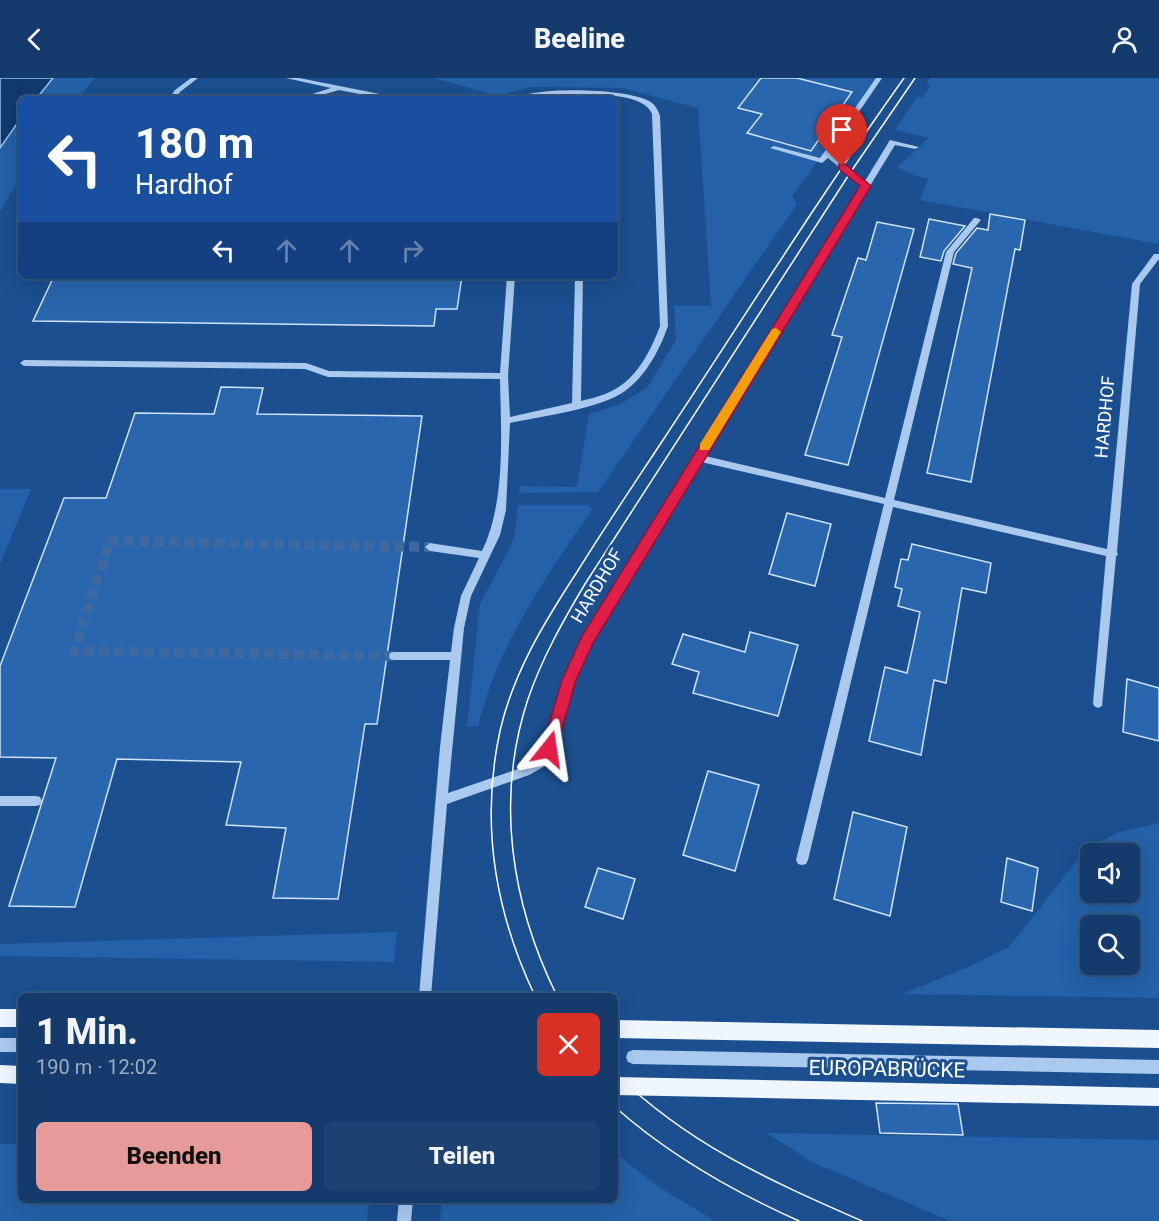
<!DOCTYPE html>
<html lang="de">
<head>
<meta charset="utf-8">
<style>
  body { margin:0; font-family:Roboto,sans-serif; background:#1d4271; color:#f1f3f6; height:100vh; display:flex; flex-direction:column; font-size:22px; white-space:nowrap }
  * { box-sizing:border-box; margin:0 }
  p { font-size:20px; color:#9dadc1 }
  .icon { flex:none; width:33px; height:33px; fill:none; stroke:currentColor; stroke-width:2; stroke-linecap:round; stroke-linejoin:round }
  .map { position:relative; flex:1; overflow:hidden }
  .side { position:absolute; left:18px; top:915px; width:600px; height:210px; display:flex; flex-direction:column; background:#143b6b; border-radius:9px; box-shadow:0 6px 24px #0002,0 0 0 2px #33557e }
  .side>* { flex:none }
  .top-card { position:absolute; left:18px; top:18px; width:600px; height:183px; border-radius:9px; box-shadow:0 6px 24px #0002,0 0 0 2px #33557e; background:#1a4fa0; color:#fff; overflow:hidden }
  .buttons { position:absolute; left:1080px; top:765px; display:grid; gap:12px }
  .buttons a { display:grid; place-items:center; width:60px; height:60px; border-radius:9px; background:#143b6b; box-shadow:0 6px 24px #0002,0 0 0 2px #33557e; font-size:30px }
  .pin { position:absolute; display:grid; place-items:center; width:51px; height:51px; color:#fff; margin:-62px -26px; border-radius:50% 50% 50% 0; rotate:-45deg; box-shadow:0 0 6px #0007 }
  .pin .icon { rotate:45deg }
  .me { position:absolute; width:66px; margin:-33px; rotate:15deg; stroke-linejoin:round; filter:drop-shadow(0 0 4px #0008) }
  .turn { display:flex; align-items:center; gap:21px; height:126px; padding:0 18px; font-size:27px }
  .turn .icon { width:78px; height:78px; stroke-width:2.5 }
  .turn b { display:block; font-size:42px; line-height:51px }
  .lanes { display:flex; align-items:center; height:57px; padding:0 18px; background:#0003; justify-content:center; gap:30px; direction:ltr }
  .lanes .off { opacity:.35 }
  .round { display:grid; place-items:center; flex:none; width:63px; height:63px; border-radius:9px; background:#1d4271 }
  .headline { display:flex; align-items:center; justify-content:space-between; height:102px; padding:0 18px }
  h1 { font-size:36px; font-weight:800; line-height:45px }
  .button { display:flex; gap:12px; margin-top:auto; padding:12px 18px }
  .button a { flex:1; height:69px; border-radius:9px; background:#e69b98; color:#111; font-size:24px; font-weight:800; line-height:69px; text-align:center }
  .button a+a { background:#1d4271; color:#f1f3f6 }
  header { display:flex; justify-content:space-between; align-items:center; height:78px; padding:0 18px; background:#143b6b; font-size:27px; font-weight:800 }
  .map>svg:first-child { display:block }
</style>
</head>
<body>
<header><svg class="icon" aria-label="back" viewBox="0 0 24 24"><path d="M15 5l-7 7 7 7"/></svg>Beeline<svg class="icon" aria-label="person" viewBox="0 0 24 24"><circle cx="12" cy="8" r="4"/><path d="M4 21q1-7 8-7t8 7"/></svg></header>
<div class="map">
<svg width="1159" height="1143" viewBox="0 0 1159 1143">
  <rect width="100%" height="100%" fill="#1b4f8f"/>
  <g fill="#2461a8" fill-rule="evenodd">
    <polygon points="53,0 95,0 77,21 36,21"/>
    <polygon points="435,0 878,0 792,118 797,126 598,414 519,415 520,408 577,409 589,336 620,326 647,310 676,262 674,228 711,228 698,30 622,10 530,9 497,18"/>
    <polygon points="930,0 1159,0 1159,166 920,122 928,101 913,97 897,89 929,60 895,52 917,19 922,20 931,8 926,6"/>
    <polygon points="21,40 21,99 0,133 0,70"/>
    <polygon points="0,411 31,411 0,486"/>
    <path d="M518,427H588L592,432C557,483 519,537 495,595C488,612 483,630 478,648H467L480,526L511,468L515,455Z"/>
    <path d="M1159,745V920L902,916L966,890L1009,869L1086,771L1117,755ZM1090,776H1130V814H1090ZM1090,848H1130V886H1090Z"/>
    <polygon points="397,854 394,884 0,878 0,866"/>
    <polygon points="767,1055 1159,1062 1159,1143 950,1143 812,1084"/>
    <polygon points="0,1066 21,1066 21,1122 369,1122 367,1143 0,1143"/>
    <polygon points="615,1075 659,1109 715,1143 440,1143 442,1122 615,1122"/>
  </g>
  <polygon fill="#123a6d" stroke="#9cc4f0" stroke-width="1.5" points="0,0 53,0 36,21 21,21 21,40 0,70"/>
  <g fill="#2a66ad" stroke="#cfe3fa" stroke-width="1.5">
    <polygon points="761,0 797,0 852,14 811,73 747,55 762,36 738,30"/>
    <polygon points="990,136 1025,142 1020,172 1015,171 971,404 927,395 972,190 953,186 956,175 977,150 988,152"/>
    <polygon points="929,141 965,148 944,173 941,183 920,179"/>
    <polygon points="877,144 914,151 848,387 805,377 842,259 832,257 858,180 866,182"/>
    <polygon points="54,198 462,198 457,231 436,231 434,248 33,243"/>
    <polygon points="221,309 263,310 257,336 422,338 377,646 365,646 338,821 273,820 286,750 226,747 241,684 117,681 75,829 9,828 56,680 0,679 0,588 64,420 106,420 135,335 214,336"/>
    <polygon points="787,435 831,446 815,508 769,496"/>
    <polygon points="912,466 991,485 986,515 962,510 946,605 934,602 921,677 869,663 885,589 907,595 914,563 920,534 898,528 902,511 895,509 901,481 908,482"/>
    <polygon points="750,554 798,567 778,638 693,615 699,594 672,586 683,556 745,574"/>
    <polygon points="1127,601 1159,610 1159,663 1123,654"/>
    <polygon points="708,693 759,707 735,793 683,777"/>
    <polygon points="853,734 907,749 890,838 834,821"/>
    <polygon points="1007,780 1038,790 1032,833 1001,824"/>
    <polygon points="598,790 635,801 623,841 585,829"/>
    <polygon points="876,1025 958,1026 963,1057 880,1055"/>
  </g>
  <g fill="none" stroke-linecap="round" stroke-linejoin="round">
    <polyline stroke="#3d69a0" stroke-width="10" stroke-dasharray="10 5" stroke-linecap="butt" points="394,578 74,573 110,463 430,469"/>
    <g fill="#a9c9ee" fill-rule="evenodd">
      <polygon points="191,0 198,0 180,14 175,21 169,21 175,12"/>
      <polygon points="286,0 299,0 395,19 398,21 385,21 339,12 308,21 297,21 331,10"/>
      <path d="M876,0H882L831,75L865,103L890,62L919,69L915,71L895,67L705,378L885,420L946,174L974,140H977L981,142L954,174L894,422L1107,471L1132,206L1154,176H1159V181L1140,206L1117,474L1118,476L1116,479L1102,628L1098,630L1094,628L1093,625L1106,478L893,429L808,782L806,786L802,787L798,786L796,782L884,426L701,384L591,564L574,602L555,671L545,688L529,697L447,726L431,918H419L440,669L450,582H394L390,581L389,578L390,575L394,574H451L454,550L461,518L479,480L430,473L425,469L430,465L482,473C506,424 501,355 500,301L328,299L305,291L24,288L20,285L24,282L306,285L329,293L500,295L507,198H515L508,298L510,339L572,325L575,198H583L581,323C593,320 606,317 617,310C638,298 652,270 660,248L652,36C640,5 540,21 513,21C535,8 626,10 649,23C655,26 658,32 660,38L668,248C660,271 646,298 625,313C603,330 539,339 510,345L506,432L500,457L471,518L464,550L448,715L521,690L537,682L544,670L564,602L583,559L862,108L828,80L822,85L770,70L774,68L820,80Z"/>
      <polygon points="0,718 36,718 40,719 42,723 40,727 36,728 0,728"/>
      <rect x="0" y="960" width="21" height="14"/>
      <polygon points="633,972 1159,982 1159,996 633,986 628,984 626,979 628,974"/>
      <polygon points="399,1122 413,1122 411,1143 397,1143"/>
    </g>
    <g fill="#f0f6ff" fill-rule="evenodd">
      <rect x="0" y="931" width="21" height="18"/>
      <polygon points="615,942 1159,952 1159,970 615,960"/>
      <polygon points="0,987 21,988 21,1006 0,1005"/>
    </g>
    <g stroke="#fff" stroke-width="1.5">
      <path d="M535,918C495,834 480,745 500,653C513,595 545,543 577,494C605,449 634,406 663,362C743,241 820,118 904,0"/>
      <path d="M557,918C511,825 495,721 528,621C542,580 563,543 585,506L850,95L915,0"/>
      <path d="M615,995C689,1067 769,1102 862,1143"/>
      <path d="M615,1029C670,1078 732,1113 799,1143"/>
    </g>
    <polyline stroke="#f0f6ff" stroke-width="18" points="615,1008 1159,1019"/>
  </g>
  <polygon fill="#e11d48" stroke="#92132f" stroke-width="1.5" points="839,86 845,86 871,108 593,565 576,602 556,671 554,675 549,677 544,675 542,671 562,602 582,558 860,108 839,91"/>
  <polygon fill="#f59e0b" points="776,250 781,254 709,372 700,372 700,366 772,251"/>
  <g text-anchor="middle" stroke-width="6" stroke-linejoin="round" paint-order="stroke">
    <g font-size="18" fill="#fff" stroke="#1b4f8f">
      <text transform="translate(1105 339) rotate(-85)" y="6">HARDHOF</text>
      <text transform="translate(597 508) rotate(-59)" y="6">HARDHOF</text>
    </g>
    <g font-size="21" fill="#fff" stroke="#1b4f8f">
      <text transform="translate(887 991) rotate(1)" y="7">EUROPABRÜCKE</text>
    </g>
  </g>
</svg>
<div class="buttons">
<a><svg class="icon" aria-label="sound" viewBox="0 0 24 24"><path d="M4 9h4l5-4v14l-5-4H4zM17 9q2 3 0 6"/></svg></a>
<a><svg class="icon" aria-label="search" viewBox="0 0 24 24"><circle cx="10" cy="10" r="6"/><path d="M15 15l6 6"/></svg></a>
</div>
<div class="pin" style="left:842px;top:88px;background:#d93025"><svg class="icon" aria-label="arrive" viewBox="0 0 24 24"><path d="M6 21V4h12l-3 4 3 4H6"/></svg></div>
<svg class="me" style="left:549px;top:671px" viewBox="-20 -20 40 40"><path d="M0-17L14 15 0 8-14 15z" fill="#e11d48" stroke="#fff" stroke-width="4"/></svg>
<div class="top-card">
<div class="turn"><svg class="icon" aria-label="left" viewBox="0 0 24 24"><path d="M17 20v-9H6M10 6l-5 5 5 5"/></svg><div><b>180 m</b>Hardhof</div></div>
<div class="lanes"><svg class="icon" aria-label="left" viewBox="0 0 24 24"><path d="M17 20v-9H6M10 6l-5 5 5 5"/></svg><svg class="icon off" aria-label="ahead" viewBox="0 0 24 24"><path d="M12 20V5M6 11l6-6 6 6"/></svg><svg class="icon off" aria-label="ahead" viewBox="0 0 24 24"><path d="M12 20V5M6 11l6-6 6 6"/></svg><svg class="icon off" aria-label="right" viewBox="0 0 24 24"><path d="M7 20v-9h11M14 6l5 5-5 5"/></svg></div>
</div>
<section class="side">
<div class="headline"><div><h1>1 Min.</h1><p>190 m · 12:02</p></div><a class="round" style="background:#d93025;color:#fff"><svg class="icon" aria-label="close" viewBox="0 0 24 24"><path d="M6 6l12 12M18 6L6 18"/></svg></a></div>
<div class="button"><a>Beenden</a><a>Teilen</a></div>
</section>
</div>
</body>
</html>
